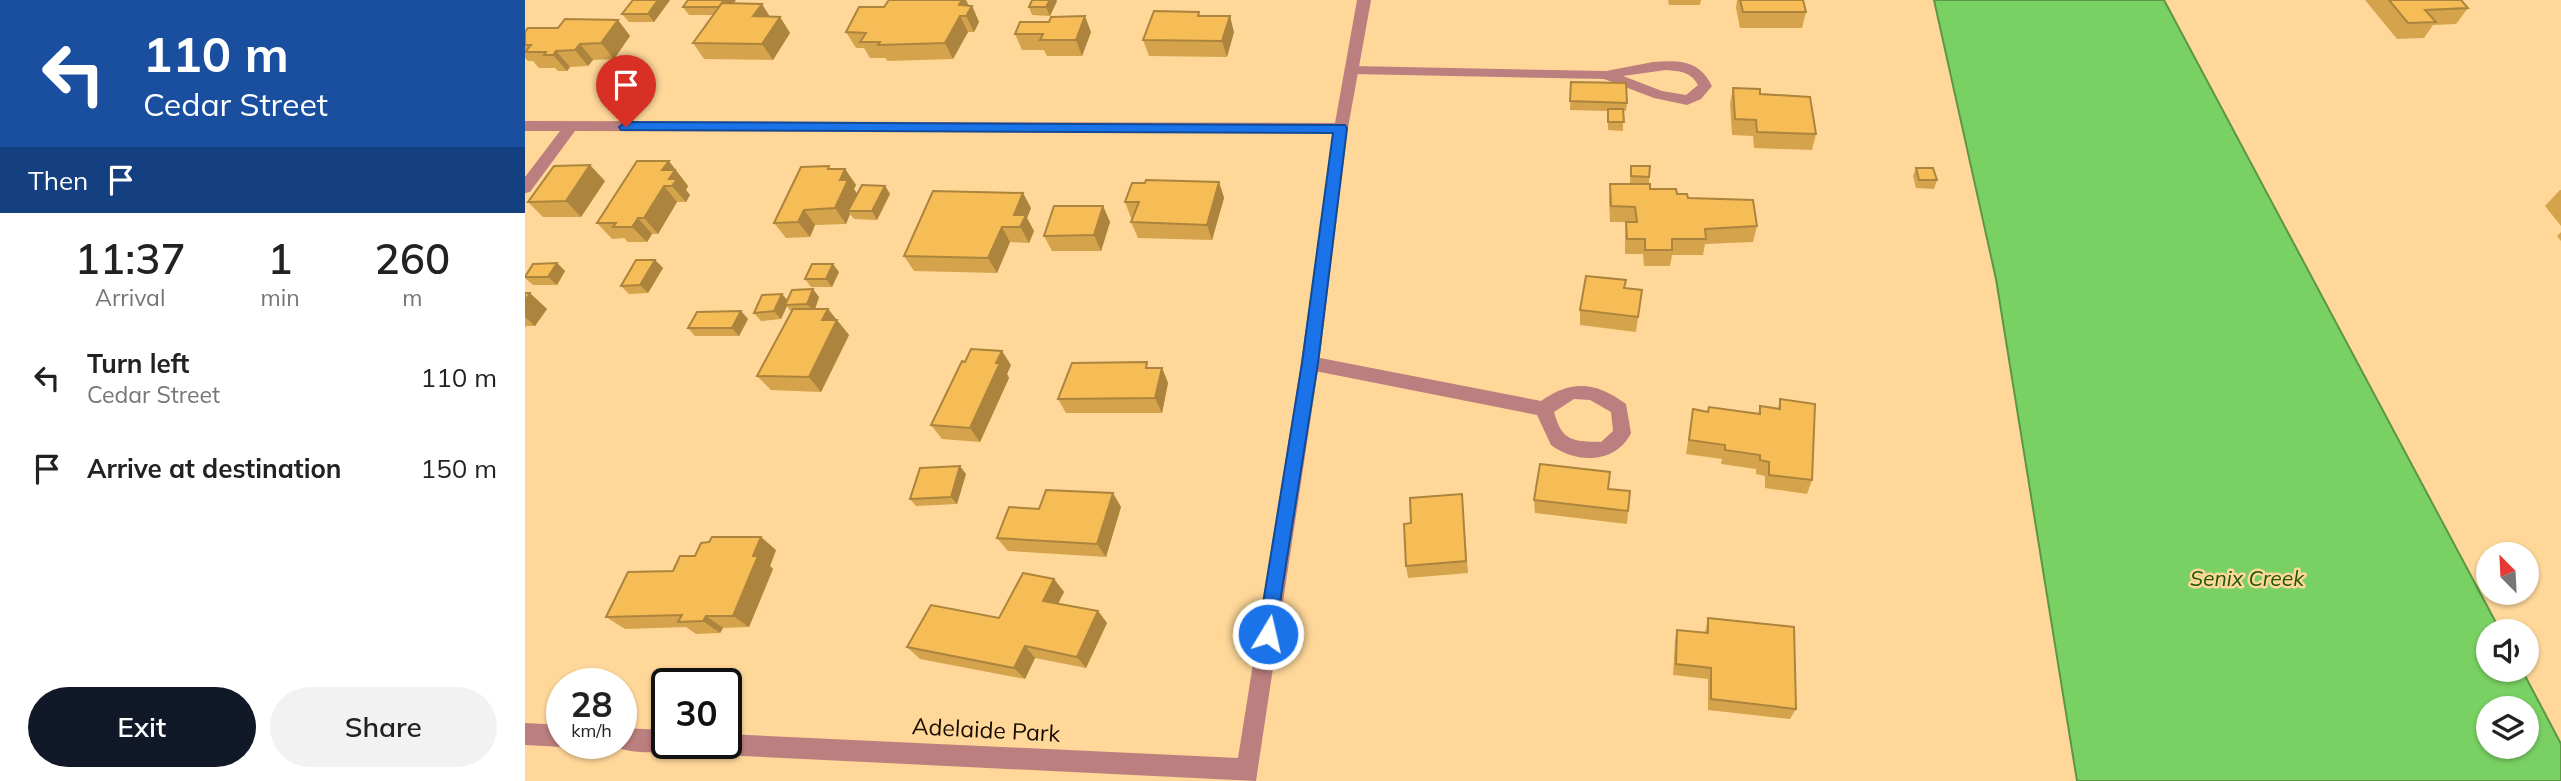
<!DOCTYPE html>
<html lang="en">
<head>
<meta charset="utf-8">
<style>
  body { margin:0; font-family:Mulish,sans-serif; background:#f2f2f2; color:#222; height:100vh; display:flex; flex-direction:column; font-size:26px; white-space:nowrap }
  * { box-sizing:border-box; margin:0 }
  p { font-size:23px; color:#767676 }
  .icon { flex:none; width:38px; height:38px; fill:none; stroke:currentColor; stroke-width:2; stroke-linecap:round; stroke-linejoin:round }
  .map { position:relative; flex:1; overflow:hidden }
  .drawer { display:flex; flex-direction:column; background:#fff; width:525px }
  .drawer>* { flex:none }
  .guide { background:#1a4fa0; color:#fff; overflow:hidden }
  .needle { width:46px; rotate:336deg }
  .fabs { position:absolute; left:1951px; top:542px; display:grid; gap:14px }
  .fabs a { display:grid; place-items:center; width:63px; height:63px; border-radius:50%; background:#fff; box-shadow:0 2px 5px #0004; font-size:35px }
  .speed { position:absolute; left:21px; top:668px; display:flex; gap:14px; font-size:35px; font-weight:700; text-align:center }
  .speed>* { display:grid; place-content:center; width:91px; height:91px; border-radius:50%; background:#fff; box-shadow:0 2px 5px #0004; line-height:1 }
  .speed small { font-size:18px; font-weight:400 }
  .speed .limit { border:4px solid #111; border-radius:10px; background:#fff; color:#111 }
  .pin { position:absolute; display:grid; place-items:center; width:60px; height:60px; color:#fff; margin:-72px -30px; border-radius:50% 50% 50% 0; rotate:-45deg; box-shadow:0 0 7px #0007 }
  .pin .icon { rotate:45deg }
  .me { position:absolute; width:77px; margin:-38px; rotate:9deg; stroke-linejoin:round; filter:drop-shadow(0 0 5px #0008) }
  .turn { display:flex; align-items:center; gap:24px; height:147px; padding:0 28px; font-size:32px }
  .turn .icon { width:91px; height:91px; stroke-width:2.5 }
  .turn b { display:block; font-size:49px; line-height:60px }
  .then { display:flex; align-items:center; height:66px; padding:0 28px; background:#0003; gap:14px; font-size:26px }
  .eta { display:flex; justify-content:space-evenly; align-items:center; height:119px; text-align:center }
  .eta b { font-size:42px; font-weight:600; line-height:49px }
  .button { display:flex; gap:14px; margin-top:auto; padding:14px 28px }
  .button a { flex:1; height:80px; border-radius:42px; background:#111827; color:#fff; font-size:28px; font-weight:600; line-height:80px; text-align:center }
  .button a+a { background:#f2f2f2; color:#222 }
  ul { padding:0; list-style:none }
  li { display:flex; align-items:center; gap:21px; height:91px; padding:0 28px }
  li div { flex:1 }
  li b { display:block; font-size:26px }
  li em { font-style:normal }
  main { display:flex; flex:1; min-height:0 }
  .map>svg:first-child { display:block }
</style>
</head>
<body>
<main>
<section class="drawer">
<div class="guide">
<div class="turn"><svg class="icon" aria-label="left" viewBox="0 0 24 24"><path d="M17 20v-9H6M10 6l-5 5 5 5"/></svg><div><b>110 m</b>Cedar Street</div></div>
<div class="then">Then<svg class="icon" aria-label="arrive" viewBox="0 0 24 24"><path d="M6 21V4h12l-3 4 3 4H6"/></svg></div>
</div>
<div class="eta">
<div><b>11:37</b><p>Arrival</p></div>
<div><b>1</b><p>min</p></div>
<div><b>260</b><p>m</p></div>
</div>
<ul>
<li><svg class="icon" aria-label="left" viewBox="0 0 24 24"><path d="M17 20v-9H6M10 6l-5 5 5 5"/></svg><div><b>Turn left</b><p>Cedar Street</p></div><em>110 m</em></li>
<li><svg class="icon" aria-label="arrive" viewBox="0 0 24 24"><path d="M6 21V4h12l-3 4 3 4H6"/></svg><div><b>Arrive at destination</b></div><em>150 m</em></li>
</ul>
<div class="button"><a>Exit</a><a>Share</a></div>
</section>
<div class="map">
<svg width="2036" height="781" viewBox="0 0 2036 781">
  <rect width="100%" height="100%" fill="#ffd899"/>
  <path fill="#7ad163" stroke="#5d9645" stroke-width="2" fill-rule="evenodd" d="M1409,0H1639L1976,632H1964V670H1997L2036,744V781H1552L1471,279ZM1964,709H2002V747H1964Z"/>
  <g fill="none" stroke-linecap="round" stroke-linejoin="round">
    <g fill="#bc7f7f" fill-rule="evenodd">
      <path d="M1128,62C1155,60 1174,60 1187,86L1176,99L1162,105L1129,98L1079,79L828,74L821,70L828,66L1081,71ZM1141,70C1155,71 1166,72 1173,85L1161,95L1137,91L1098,76Z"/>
      <path d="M785,356L1016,401C1046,379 1072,382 1101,404L1106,433C1091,464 1051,464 1026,445L1012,415L785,370L779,368L776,363L779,358ZM1049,399L1065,400L1086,412L1088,431L1076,442C1048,441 1037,442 1029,412Z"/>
    </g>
    <g fill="#bc7f7f" fill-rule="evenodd">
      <polygon points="832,0 846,0 823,128 794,363 731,781 197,755 189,752 186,744 201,744 201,734 713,758 776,363 808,133 50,131 5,192 0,193 0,177 35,131 0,131 0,121 810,123"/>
      <polygon points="0,723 37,725 37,744 44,744 37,747 0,745"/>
      <path d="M96,728L142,730V744H152L150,749C135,754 98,754 87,744H96Z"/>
    </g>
  </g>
  <g fill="#d4a34b">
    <polygon points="145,0 129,22 104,22 97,14"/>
    <polygon points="507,0 531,0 532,1 525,16 507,15 504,7"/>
    <polygon points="1143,0 1176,0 1175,5 1144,5"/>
    <polygon points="1212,0 1278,0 1281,12 1277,28 1215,28 1211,8"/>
    <polygon points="1840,0 1936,0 1943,8 1931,24 1908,25 1899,38 1872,39"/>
    <polygon points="208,4 245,17 255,17 265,33 248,60 179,59 168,43 188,15 164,15 158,7"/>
    <polygon points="447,6 454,22 449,32 443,32 428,59 362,61 361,58 345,58 339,48 331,48 321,32 359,7"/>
    <polygon points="675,16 709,32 702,57 624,56 618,40"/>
    <polygon points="93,20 105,36 89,59 68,60 63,66 45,67 42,71 33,71 30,68 14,68 8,61 3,61 0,58 0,32"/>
    <polygon points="566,32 557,56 522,56 519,50 497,50 490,34"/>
    <polygon points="1046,82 1102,103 1101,111 1098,111 1098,131 1083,130 1083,111 1045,110"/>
    <polygon points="1208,88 1235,94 1291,134 1287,150 1229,148 1228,136 1207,135 1205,104"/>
    <polygon points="1106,166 1125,166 1124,184 1125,189 1152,194 1163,198 1232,226 1228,242 1180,244 1178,255 1147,255 1145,266 1119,266 1118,254 1100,254 1100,237 1101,222 1085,222 1084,200 1085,184 1105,184"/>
    <polygon points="1391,168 1412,180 1409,189 1391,188 1388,176"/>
    <polygon points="307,169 320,169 331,185 329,189 332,194 360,186 365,194 352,220 329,219 325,214 321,224 290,225 285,237 261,238 249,223"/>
    <polygon points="156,177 163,186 161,190 165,195 161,202 152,202 133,234 127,234 122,242 103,242 99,238 87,239 72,223 157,177"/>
    <polygon points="80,181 56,217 18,217 3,202"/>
    <polygon points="694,182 699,198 687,240 613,238 606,222 608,218 606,218 600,202"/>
    <polygon points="2035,190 2036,190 2036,226 2020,206"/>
    <polygon points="578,206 585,222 576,251 527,251 519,236"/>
    <polygon points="506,208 502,218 509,231 504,243 485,242 472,273 389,271 379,256"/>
    <polygon points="2036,232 2036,241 2032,236"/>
    <polygon points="130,260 138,268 123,293 104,294 96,286"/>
    <polygon points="32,263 40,271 32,285 8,285 0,278"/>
    <polygon points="314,272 307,287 286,287 280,279"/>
    <polygon points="1117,290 1111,332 1055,325 1055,310"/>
    <polygon points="0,293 22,309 10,326 1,326 0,328"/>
    <polygon points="257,294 262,300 294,297 290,309 303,309 324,335 296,392 246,390 232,376 266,312 262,306 256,319 236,321 229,313"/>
    <polygon points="216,311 223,319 214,336 170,336 163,328"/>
    <polygon points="486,365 482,374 484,378 455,442 417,439 406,425"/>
    <polygon points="625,368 637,368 643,383 637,413 541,413 533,399"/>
    <polygon points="1255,399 1287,480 1282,494 1240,488 1240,476 1231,474 1231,469 1196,464 1197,459 1161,454 1168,409 1183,412 1233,414 1235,406 1253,408"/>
    <polygon points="441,474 432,504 391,506 385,499"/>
    <polygon points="1084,489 1105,491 1102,524 1010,513 1009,500"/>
    <polygon points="937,494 943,573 883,578 881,566 886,523"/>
    <polygon points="596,507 581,557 483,551 472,538 514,509"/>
    <polygon points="251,550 245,566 248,569 224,627 198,628 195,633 171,634 161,627 100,629 81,617 170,556"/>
    <polygon points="529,579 539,592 533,604 573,611 582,623 561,668 510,658 500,679 395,659 382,647 474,618"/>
    <polygon points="1183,618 1271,709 1265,719 1183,710 1183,679 1148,675 1150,641 1152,630 1180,633"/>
  </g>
  <g fill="#ac843d">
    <polygon points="133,0 145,0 129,22 123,14"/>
    <polygon points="199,0 211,0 200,15 195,7"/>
    <polygon points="437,0 441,0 445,8 447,6 454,22 449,32 441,16 434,5"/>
    <polygon points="525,0 531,0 532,1 525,16 521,7"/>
    <polygon points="237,4 247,20 228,16"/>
    <polygon points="435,16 443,32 428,59 420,43"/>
    <polygon points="560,16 566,32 557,56 551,40"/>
    <polygon points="705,16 709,32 702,57 697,41"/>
    <polygon points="255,17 265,33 248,60 237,44"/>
    <polygon points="93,20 105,36 89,59 76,43"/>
    <polygon points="55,44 68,60 63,66 50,50"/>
    <polygon points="31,51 45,67 42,71 28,55"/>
    <polygon points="144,161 163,186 161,190 165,195 161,202 147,186 137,170"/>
    <polygon points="65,165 80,181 56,217 41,201"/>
    <polygon points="320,169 331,185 329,189 333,195 323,211 325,214 321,224 310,208 315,180"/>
    <polygon points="694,182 699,198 687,240 682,225"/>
    <polygon points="139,186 152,202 133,234 119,218"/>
    <polygon points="360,186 365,194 352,220 347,211"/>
    <polygon points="498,193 506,208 502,218 509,231 504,243 489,215"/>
    <polygon points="578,206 585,222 576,251 569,235"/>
    <polygon points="279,210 290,225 285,237 273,222"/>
    <polygon points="113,218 127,234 122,242 107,227"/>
    <polygon points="477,227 485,242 472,273 463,258"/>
    <polygon points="130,260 138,268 123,293 115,285"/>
    <polygon points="32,263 40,271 32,285 23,277"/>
    <polygon points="308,264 314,272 307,287 301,279"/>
    <polygon points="288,289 294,297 289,312 282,304"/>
    <polygon points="5,293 22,309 10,326 0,317 0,301"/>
    <polygon points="257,294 264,302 260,305 262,306 256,319 249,311"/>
    <polygon points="303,309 324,335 296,392 284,377 297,320"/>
    <polygon points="216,311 223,319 214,336 207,328"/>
    <polygon points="477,351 486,365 482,374 484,378 455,442 445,428"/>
    <polygon points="637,368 643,383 637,413 630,398"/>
    <polygon points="435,466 441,474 432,504 426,497"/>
    <polygon points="588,493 596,507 581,557 572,544"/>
    <polygon points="236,537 251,550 245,566 248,569 224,627 208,616 228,556"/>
    <polygon points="529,579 539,592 528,613 518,601"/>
    <polygon points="573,611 582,623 561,668 552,657"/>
    <polygon points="181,616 198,628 195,633 178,621"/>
    <polygon points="500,646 510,658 500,679 489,668"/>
  </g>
  <g fill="#f6bd57" stroke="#ac843d" stroke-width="2">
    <polygon points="108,0 133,0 123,14 97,14"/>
    <polygon points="163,0 199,0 194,7 158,7"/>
    <polygon points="364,0 437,0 434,5 447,6 441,16 435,16 420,43 353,45 355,42 335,42 341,33 321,32 334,7 359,7"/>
    <polygon points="507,0 525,0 521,7 504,7"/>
    <polygon points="1215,0 1278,0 1281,12 1218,12"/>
    <polygon points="1864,0 1936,0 1943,8 1900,10 1911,22 1883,23"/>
    <polygon points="197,3 237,4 228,16 255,17 237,44 168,43"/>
    <polygon points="629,11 674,12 673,16 705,16 697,41 618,40"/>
    <polygon points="560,16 551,40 515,40 518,34 490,34 495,22 524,22 526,17"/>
    <polygon points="40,19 93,20 76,43 55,44 50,50 31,51 28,55 19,55 21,52 0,52 6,45 0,45 0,32 3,28 33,28"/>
    <polygon points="1046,82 1101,83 1102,103 1045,101"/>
    <polygon points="1208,88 1235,89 1235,94 1285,97 1291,134 1232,132 1231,120 1210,119"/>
    <polygon points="1083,109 1098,109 1099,122 1083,122"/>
    <polygon points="112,161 144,161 137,170 150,170 144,179 152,179 147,186 139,186 119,218 113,218 107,227 88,227 91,223 72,223"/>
    <polygon points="65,165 41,201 3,202 29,166"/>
    <polygon points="304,166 303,169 320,169 315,180 323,180 310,208 279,210 273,222 249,223 276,167"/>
    <polygon points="1106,166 1125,166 1124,177 1106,176"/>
    <polygon points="1391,168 1408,168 1412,180 1394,180"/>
    <polygon points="621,180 694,182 682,225 606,222 614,202 600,202 607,183 620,183"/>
    <polygon points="1085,184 1125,184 1125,189 1151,189 1152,194 1162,194 1163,198 1228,200 1232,226 1180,229 1181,239 1147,239 1147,250 1120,250 1120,239 1102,239 1101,222 1112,222 1110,207 1086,206"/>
    <polygon points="337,185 360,186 347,211 323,211"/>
    <polygon points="408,191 498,193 489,215 501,215 495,227 477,227 463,258 379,256"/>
    <polygon points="529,206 578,206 569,235 519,236"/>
    <polygon points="111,260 130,260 115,285 96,286"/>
    <polygon points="32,263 23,277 0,277 8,264"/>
    <polygon points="287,264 308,264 301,279 280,279"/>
    <polygon points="1061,276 1101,280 1099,288 1117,290 1113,317 1055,310"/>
    <polygon points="288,289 282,304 260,305 267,290"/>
    <polygon points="0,293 5,293 0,301"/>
    <polygon points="257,294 249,311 229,313 237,295"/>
    <polygon points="268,309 303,309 297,320 312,320 284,377 232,376"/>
    <polygon points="216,311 207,328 163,328 172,312"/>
    <polygon points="446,349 477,351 471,363 475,363 445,428 406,425 437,361 440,362"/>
    <polygon points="622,362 621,368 637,368 630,398 533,399 547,363"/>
    <polygon points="1255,399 1290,404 1287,480 1244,475 1244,462 1235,460 1235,455 1200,450 1200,445 1164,440 1168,409 1183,412 1184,407 1235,414 1235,406 1255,409"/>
    <polygon points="1015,464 1085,472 1083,489 1105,491 1103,511 1009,500"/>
    <polygon points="435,466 426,497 385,499 395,468"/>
    <polygon points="521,490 588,493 572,544 472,538 484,507 514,509"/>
    <polygon points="937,494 941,561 881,566 879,524 886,523 885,498"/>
    <polygon points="187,537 236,537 228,556 233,556 208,616 181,616 178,621 153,622 157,615 81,617 103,572 148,571 155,556 170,556 176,543 184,542"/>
    <polygon points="498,573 529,579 518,601 573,611 552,657 500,646 489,668 382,647 406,605 474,618"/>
    <polygon points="1183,618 1269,627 1271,709 1186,699 1186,668 1151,664 1152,630 1183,633"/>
  </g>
  <polygon fill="#1a73e8" stroke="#114b97" stroke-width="2" points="101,122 820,125 822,128 793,363 749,640 743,642 736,640 733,634 777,363 808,133 96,130 94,127"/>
  <g text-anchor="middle" stroke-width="5" stroke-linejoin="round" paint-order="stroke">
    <g font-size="21" font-style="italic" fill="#1d5509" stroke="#ffd899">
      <text x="1722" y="586">Senix Creek</text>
    </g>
    <g font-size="23" fill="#180b00" stroke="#ffd899">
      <text transform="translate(461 730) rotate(3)" y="8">Adelaide Park</text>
    </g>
  </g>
</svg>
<div class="fabs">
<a><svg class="needle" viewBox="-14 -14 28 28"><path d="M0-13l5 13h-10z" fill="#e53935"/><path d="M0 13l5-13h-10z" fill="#767676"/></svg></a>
<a><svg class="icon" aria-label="sound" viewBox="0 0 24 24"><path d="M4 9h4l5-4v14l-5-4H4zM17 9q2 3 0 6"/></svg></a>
<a><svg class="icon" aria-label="layers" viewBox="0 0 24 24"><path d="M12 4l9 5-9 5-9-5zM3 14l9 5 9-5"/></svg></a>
</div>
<div class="speed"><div>28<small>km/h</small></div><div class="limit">30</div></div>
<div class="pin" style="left:101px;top:127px;background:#d93025"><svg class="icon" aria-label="arrive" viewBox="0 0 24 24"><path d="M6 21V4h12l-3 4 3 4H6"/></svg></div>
<svg class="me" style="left:743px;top:634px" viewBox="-20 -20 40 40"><circle r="17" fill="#1a73e8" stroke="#fff" stroke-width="3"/><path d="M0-11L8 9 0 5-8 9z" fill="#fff"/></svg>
</div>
</main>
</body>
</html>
